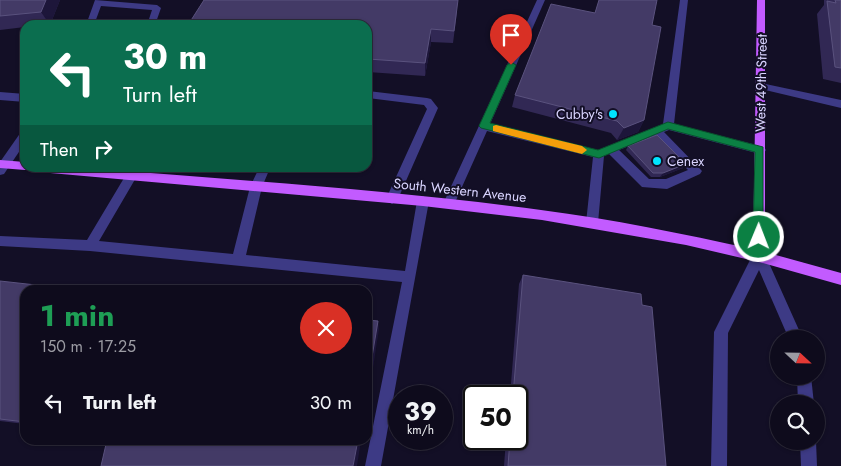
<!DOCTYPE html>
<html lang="en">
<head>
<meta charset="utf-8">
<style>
  body { margin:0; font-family:Jost,sans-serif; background:#171425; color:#f1f3f6; height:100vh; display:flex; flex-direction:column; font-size:19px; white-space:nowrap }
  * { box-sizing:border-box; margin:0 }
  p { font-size:16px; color:#9b9ba3 }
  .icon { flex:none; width:28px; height:28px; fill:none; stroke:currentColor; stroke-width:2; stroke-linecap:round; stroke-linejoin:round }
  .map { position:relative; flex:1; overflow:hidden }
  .side { position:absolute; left:20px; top:285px; width:352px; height:160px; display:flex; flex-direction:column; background:#0e0b1c; border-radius:15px; box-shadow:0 1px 4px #0004,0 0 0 1px #2e2b3b }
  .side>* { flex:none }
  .hud { position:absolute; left:20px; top:20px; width:352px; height:152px; border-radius:15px; box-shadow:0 1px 4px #0004,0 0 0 1px #2e2b3b; background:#0b6e4f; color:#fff; overflow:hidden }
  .needle { width:32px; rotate:112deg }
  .fabs { position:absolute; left:770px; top:330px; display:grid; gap:10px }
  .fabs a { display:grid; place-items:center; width:55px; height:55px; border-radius:50%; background:#0e0b1c; box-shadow:0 1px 4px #0004,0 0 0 1px #2e2b3b; font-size:25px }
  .speed { position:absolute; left:388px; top:385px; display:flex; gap:10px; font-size:25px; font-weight:700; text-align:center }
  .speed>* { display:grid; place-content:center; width:65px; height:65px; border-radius:50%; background:#0e0b1c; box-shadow:0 1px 4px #0004,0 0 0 1px #2e2b3b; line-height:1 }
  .speed small { font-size:12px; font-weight:400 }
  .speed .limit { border:2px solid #111; border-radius:8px; background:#fff; color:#111 }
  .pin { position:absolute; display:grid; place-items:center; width:42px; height:42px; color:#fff; margin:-51px -21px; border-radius:50% 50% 50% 0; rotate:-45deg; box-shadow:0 0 5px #0007 }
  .pin .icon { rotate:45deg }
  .me { position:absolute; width:55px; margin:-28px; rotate:1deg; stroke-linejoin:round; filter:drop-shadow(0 0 4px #0008) }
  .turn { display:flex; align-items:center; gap:18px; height:105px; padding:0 20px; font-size:22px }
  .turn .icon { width:65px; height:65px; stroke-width:2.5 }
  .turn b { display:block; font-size:35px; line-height:42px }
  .then { display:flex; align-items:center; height:48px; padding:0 20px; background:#0003; gap:10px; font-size:19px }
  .round { display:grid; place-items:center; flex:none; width:52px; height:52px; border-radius:26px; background:#171425 }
  .overview { display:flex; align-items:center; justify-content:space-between; height:85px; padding:0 20px }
  h1 { font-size:30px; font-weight:700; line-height:38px; color:#1e9e55 }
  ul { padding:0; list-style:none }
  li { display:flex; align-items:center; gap:15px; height:65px; padding:0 20px }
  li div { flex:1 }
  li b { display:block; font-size:19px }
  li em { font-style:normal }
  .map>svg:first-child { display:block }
</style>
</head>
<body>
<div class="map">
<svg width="841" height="466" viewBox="0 0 841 466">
  <rect width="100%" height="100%" fill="#130f26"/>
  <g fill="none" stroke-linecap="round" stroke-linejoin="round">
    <g fill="#3d3a85" fill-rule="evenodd">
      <polygon points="95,0 157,5 161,8 155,25 147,25 152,10 101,6 94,25 86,25"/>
      <path d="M537,0H545L490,124L598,150L663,124L680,0H688L674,124L764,147L766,150L764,153L760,154L669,130L664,132L702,171L700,174L667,189L642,187L609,154L604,156L598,223L596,227H588L586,223L593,157L487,131L453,207H445L443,204ZM654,136L688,170L666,179H649L619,150Z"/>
      <polygon points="761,83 841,100 841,108 757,88 757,84"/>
      <polygon points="368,91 427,98 431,99 438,108 398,199 392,204 386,199 427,109 424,105 368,98"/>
      <polygon points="0,92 25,94 25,102 0,100"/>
      <polygon points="25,131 25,143 4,174 0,175 0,162 21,132"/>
      <polygon points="259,168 270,168 262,187 246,255 405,271 417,201 423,196 429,201 381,466 365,466 402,282 90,251 0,246 0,236 87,240 127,173 131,171 137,176 99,241 233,254 250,187"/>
      <polygon points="759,250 764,252 803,339 789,339 759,270 728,333 727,466 711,466 714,332 754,252"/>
      <polygon points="797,376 811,376 814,404 798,404"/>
      <polygon points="800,441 816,441 817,466 801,466"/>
    </g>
    <g fill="#c25bff" fill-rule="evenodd">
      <path d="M757,0H765V252L841,273V285L759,262L686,245L542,220L423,206L39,172L33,168H85C237,180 390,190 541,210C612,219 683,234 753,249Z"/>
      <polygon points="0,160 25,162 25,168 30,168 25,170 0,168"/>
    </g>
  </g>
  <g fill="#312854">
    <polygon points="0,0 60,0 50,25 25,25 25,27 0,30"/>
    <polygon points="599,0 657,0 652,25 644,120 638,132 617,140 611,133 512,107 515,95 595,13"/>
    <polygon points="824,0 841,0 841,83 823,79 817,14 824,5"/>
    <polygon points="457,12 453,43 431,42 425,76 368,72 368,25"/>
    <polygon points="628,146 683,168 660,177 651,177 626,150"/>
    <polygon points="523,275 642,305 666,466 504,466 506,439 516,439 516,396 510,396 519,284"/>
    <polygon points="0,281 25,290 25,424 0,421"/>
  </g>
  <g fill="#1d163a">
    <polygon points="46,0 60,0 50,25 41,12"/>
    <polygon points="431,29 431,42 425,76 425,63"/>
    <polygon points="644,120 638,132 617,140 624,128"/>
    <polygon points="686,164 683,168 660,177 663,173"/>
    <polygon points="378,321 379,329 368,400 368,381"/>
    <polygon points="358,440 361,440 357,466 353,466"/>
  </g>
  <g fill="#433a66" stroke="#5a527e">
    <polygon points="0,0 46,0 41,12 0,16"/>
    <polygon points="204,0 458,0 454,31 431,29 425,63 368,59 368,25 188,25"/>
    <polygon points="599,0 657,0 652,25 661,27 644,120 624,128 617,121 515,95 551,4 595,13"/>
    <polygon points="835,0 841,0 841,68 835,67 827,1 836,3"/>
    <polygon points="657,135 686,164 663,173 653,173 628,146"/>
    <polygon points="523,275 641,294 642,305 652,307 666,466 508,466 510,439 516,439 516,396 513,396"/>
    <polygon points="0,281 81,290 25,290 25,422 0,419"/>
    <polygon points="368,320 378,321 368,381"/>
    <polygon points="107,440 358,440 353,466 101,466"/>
  </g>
  <polygon fill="#0b8043" stroke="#07532c" points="511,62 516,65 490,123 598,150 668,122 763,147 763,240 755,240 753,237 755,152 668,129 599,158 481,128 479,126 507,65"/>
  <polygon fill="#f59e0b" points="496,125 582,146 587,150 582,154 493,131 493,126"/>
  <g fill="#00e5ff" stroke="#130f26" stroke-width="2">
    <circle cx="613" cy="114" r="5"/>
    <circle cx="657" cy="161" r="5"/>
  </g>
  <g text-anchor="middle" stroke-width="4" stroke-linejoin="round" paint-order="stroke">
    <g font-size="14" fill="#d9d4ff" stroke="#130f26">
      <text transform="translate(761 83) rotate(-89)" y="5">West 49th Street</text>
      <text transform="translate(460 190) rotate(6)" y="5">South Western Avenue</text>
    </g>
    <g font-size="14" fill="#d9d4ff" stroke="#130f26" text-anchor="end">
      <text x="603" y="119">Cubby's</text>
      <text x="667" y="166" text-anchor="start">Cenex</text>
    </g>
  </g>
</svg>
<div class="fabs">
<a><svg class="needle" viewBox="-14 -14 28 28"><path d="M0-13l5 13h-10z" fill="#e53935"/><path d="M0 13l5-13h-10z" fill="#9b9ba3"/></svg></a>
<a><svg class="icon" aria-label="search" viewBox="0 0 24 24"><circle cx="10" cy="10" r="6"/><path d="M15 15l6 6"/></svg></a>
</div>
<div class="speed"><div>39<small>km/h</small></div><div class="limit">50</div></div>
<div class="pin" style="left:511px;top:65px;background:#d93025"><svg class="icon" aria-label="arrive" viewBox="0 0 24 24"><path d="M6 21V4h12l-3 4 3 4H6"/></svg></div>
<svg class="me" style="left:759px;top:237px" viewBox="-20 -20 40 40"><circle r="17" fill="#0b8043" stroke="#fff" stroke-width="3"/><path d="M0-11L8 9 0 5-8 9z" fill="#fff"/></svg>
<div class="hud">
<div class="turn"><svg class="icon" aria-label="left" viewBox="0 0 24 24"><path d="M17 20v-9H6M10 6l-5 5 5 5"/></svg><div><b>30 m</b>Turn left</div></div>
<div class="then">Then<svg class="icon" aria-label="right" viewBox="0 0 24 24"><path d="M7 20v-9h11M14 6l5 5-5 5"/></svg></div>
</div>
<section class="side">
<div class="overview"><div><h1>1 min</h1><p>150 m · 17:25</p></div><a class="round" style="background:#d93025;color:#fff"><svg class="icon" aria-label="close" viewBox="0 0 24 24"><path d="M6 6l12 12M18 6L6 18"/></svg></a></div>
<ul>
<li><svg class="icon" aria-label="left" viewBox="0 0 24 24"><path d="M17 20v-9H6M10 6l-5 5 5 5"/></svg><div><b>Turn left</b></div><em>30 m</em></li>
</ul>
</section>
</div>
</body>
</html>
